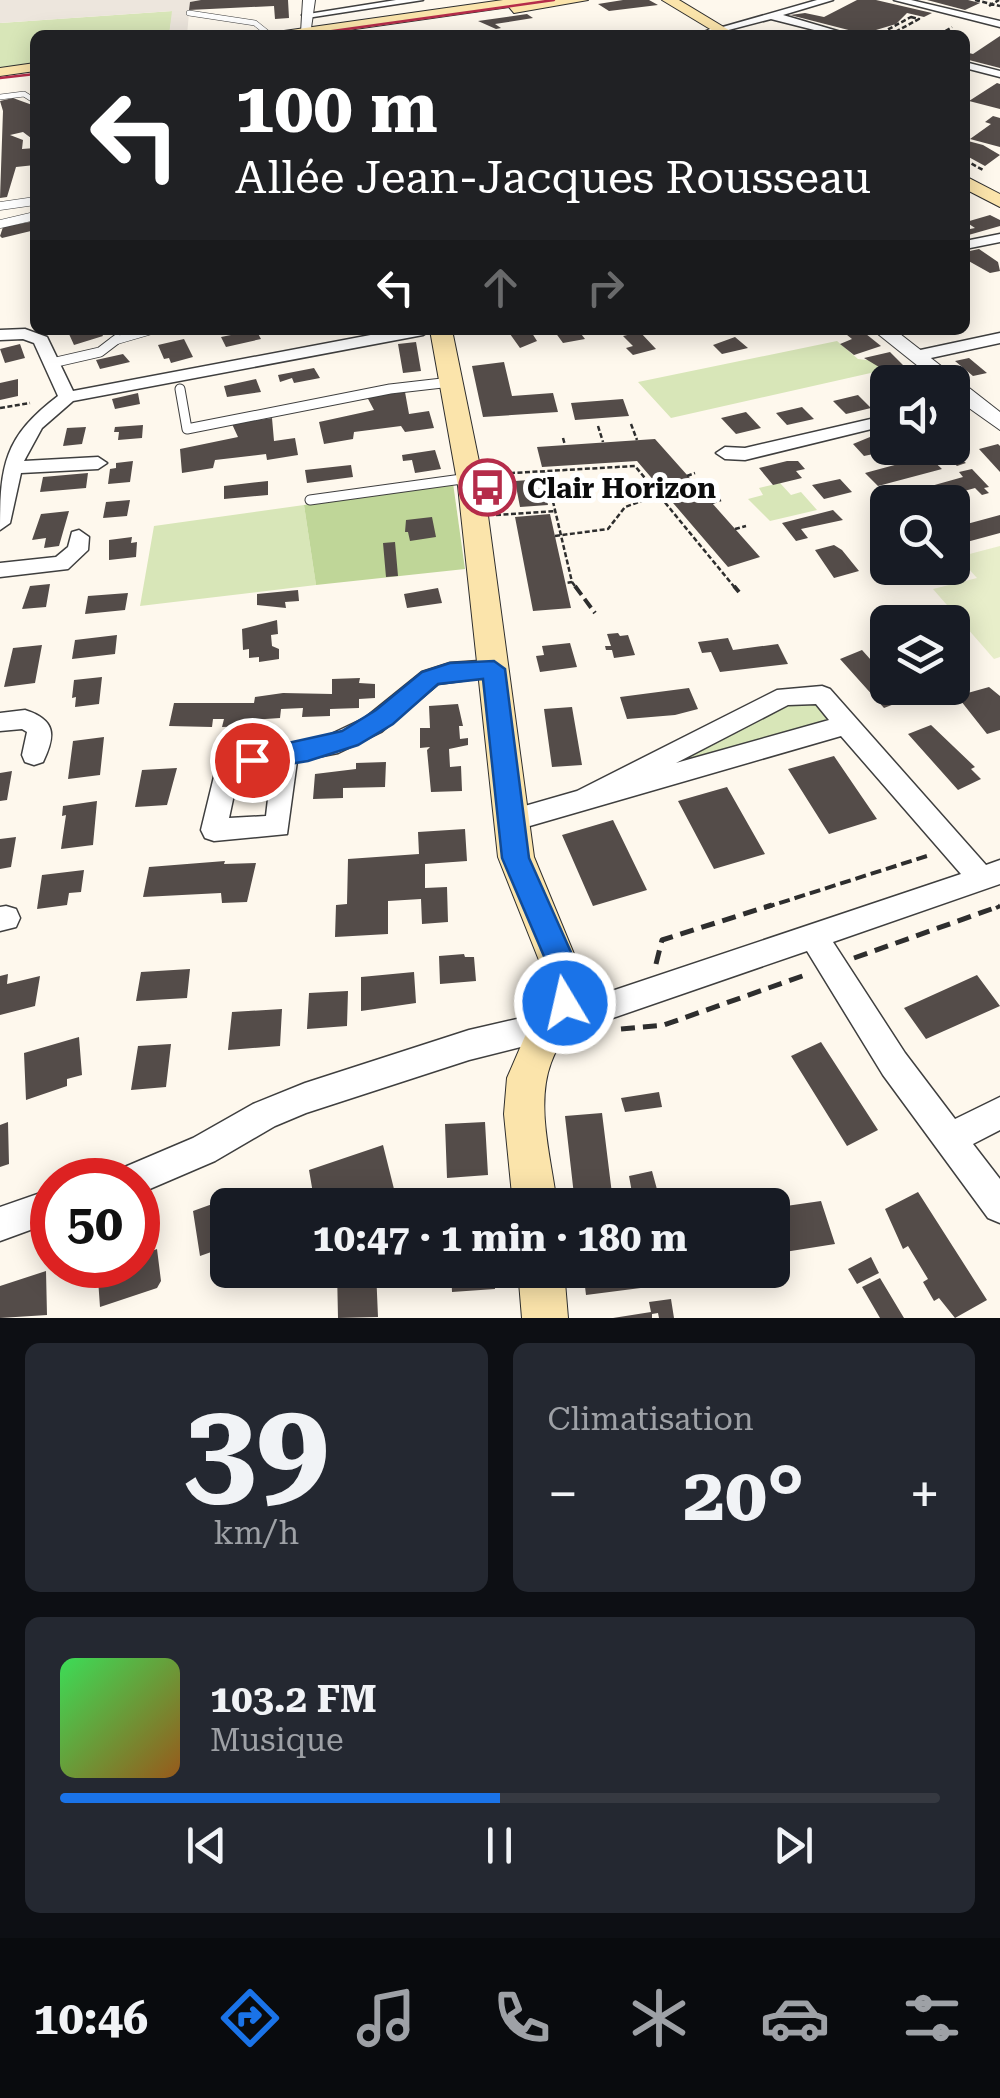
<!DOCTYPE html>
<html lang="fr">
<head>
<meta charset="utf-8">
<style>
  :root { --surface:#171b24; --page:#242831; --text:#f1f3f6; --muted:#9ea1a6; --line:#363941; --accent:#1a73e8 }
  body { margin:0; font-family:"Roboto Serif",serif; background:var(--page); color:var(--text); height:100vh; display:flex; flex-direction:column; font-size:38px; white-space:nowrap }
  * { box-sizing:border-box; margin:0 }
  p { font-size:32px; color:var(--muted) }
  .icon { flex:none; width:55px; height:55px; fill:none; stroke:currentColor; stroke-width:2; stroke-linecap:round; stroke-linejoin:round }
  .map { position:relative; height:1318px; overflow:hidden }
  .side { display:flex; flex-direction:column; gap:25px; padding:25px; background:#0d0f14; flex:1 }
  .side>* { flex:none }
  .banner { position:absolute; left:30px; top:30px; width:940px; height:305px; border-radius:15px; box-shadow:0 5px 25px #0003; background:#202124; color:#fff; overflow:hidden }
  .tools { position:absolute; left:870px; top:365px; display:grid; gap:20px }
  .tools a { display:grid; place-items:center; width:100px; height:100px; border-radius:15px; background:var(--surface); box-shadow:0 5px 25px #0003; font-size:50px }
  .speed { position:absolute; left:30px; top:1158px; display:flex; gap:20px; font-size:50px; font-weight:700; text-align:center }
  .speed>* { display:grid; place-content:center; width:130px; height:130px; border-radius:50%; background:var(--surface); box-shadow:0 5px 25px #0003; line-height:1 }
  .speed .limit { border:15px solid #d22; background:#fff; color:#111 }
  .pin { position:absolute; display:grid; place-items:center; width:85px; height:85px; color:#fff; margin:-42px; border:5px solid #fff; border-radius:50%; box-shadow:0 2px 10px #0007 }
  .me { position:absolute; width:110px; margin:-55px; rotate:351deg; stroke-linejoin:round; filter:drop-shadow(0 0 8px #0008) }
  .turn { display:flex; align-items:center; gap:35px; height:210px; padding:0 40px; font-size:45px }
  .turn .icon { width:130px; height:130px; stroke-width:2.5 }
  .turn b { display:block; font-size:70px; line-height:85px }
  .lanes { display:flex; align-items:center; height:95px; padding:0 40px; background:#0003; justify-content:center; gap:50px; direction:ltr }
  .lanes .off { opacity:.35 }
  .big { font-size:75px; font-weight:700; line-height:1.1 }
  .side .tile { flex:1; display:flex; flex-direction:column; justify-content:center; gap:15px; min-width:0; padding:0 35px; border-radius:15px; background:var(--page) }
  .side .dial { align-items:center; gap:0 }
  .dial b { font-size:130px; line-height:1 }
  .song { display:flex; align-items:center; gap:30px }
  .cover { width:120px; height:120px; border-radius:15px; background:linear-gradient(135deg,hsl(130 70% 55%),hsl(30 70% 35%)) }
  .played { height:10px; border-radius:5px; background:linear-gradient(90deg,var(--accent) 50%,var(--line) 50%) }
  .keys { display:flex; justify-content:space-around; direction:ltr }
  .heat { display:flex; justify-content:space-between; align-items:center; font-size:55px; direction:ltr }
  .side .tiles { flex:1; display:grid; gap:25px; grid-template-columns:1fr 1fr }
  .tile:last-child { grid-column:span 2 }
  .trip { position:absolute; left:210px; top:1188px; width:580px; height:100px; border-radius:15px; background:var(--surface); box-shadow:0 5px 25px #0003; font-weight:700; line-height:100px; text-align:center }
  .menu { display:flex; height:160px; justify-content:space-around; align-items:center; background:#090b0e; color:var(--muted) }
  .menu .icon { width:70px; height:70px }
  .menu .active { color:var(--accent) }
  .menu b { font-size:45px; color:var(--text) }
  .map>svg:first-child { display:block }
</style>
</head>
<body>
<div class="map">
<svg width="1000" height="1318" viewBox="0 0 1000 1318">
  <rect width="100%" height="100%" fill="#fef8ed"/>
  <path fill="#d8e6b8" d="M173,11L169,35H35V63L0,69V23Z
    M837,341L858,359L875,361L884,370L671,418L638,382Z
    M780,483L791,495L801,492L817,510L770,521L748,499L763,495L759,488Z
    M304,505L316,585L140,606L154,526Z
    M790,700H816L828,714V725L676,768L673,763Z"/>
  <path fill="#bfd698" d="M453,483L465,569L316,585L304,505Z"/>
  <path fill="#e8eeca" d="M1000,546V657L994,659L933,589L977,578L958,557Z"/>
  <path fill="#ede6dd" d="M0,0H201L190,2L187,35H169L172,11L0,23Z"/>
  <path fill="#544c49" d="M201,0H288L289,18L275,19L274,6L189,10L190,2Z
    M623,0H649L658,5L609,11L598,4Z
    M857,0H876L932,13L924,17L907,13L896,24L876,30L890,35H868L790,15L805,13L824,17Z
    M927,0H968L980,3L965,10Z
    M527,14L533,18L495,24L501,28L496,29L478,21Z
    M1000,36V68L965,59V52L973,54Z
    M997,83L1000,84V109L969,101Z
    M13,98L35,106V131L30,132L35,141L23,132L10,135L23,140L22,149L35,148V165L16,167L7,197L0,198L3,111L0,101Z
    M993,116L1000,118V147L970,139L991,124L985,122Z
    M968,141L983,145L1000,155L985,166L965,155Z
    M990,215L1000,220V226L965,236V230L975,228L966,222Z
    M35,221V230L2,238L0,236L3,227Z
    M979,249L998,262L1000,271L990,273L965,259V252Z
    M83,330H100L103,336L74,345L69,334Z
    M256,330L261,339L226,347L221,337Z
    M530,330L537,341L520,348L510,334Z
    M578,330L585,339L563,343L555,332Z
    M841,330H861L881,346L854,355L840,344L852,339Z
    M640,332L656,349L633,355L626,348L633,346L623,336Z
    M735,337L748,348L722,354L713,345Z
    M184,339L193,357L171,363L169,358L164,359L158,345Z
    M416,342L421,371L403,373L398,344Z
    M20,344L25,358L5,363L0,349Z
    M890,352L903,365L884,370L864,358Z
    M123,354L130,362L100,369L96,360Z
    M969,358L987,373L973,376L955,361Z
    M504,362L512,396L553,393L558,412L483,417L472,366Z
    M314,368L320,378L294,383L292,378L280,382L278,375Z
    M18,379V396L0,400V383Z
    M256,379L261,392L227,397L224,386Z
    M405,392L409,414L429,411L434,428L405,432L401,426L354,432L353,439L324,444L319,422L374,410L367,397Z
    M138,393L140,404L115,409L112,399Z
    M858,395L871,408L846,414L833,401Z
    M623,399L629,416L575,420L571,403Z
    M802,407L814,419L787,425L776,413Z
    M746,412L761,428L736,434L721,418Z
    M272,418L274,441L295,438L298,455L267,460L266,454L215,460L213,468L182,473L180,449L238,437L232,424Z
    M143,425L142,438L118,440L119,432H114L115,427Z
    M86,427L82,444L63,446L67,428Z
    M870,437H882L888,448L897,449L864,456L853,444Z
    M655,439L712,503L760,557L728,567L637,461L542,467L537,447Z
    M998,444L1000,446V472L979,449Z
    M960,445L966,451L955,454L966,463L957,466L940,451Z
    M435,450L441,469L415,473L412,460L403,461L402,455Z
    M928,456L942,469L878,486L865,473Z
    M133,461L130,482L108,484L110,469L116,468V463Z
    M787,461H798L805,469L796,471L802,478L773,485L759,468Z
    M351,465L353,477L307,483L305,470Z
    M972,469L989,487L984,488L989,493L982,495L975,488L943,497L931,486L963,477L959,472Z
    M88,473L86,488L40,492L43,477Z
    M542,479L548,505L520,507L515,481Z
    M840,479L852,492L824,499L812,485Z
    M268,481V495L224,499V486Z
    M130,500L127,516L103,518L106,502Z
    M833,510L843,520L801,529L808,538L796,541L782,523Z
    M69,511L59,546L44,548L46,538L32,540L41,514Z
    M550,514L571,608L533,611L515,517Z
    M1000,515V533L963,543L952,532V528Z
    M432,517L436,537L410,541L408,532H405L406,520Z
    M132,537L131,543L137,542L136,557L109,560V540Z
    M395,542L398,576L386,577L383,543Z
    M834,545L842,550L859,571L834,578L815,550Z
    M50,584L46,607L22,609L30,586Z
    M438,588L442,603L407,608L404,594Z
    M298,590L299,601L285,602L286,608L257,605V594Z
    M128,593L125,610L85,614L88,596Z
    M277,620L278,634L271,635L272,646L279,649V659L259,662V657L249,658V649L243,650L242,629Z
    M618,633L620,636L628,635L635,655L614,658L612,650H606L605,646H611L607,634Z
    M117,635L115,654L72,659L75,640Z
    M728,638L733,650L778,644L788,664L720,672L711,652L702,653L698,642Z
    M570,643L577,667L540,672L536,656L544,655L542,646Z
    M42,645L35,683L4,687L13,648Z
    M862,650L888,679V688H896L907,699L884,708L840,659Z
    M102,677L99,704L75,707L76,697L72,698L74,680Z
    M360,678L359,683L375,684V698L359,699V708L330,709V716L302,717L303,708L281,709L280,718L252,720L251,726L222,727L224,719H213L212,727L169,726L174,703H254L255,697L283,693L332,694V679Z
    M989,687L1000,696V730L987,734L957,696Z
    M689,688L698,709L675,715L627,719L620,697Z
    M458,704L463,726H459L460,739L468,738V745L449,749L450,767L461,766L462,791L431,792L427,750L430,747L420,748V728H430L429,706Z
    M572,707L582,765L552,767L544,709Z
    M931,725L975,767L971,769L981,779L958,790L908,734Z
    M104,737L100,775L68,779L73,741Z
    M834,756L877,819L829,834L788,769Z
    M386,762L385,787L343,788V798L313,799L315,774L356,769V763Z
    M177,768L167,805L135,807L142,770Z
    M12,771L7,800L0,801V773Z
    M727,787L765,854L714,869L678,801Z
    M97,801L93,845L61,849L66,815L62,816L63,806Z
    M613,820L647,890L593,906L562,835Z
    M465,829L467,861L425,864V888L447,887L448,922L422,924L421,899L388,901V934L335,937L336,905L347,904L348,859L419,854L418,832Z
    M16,837L11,867L0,869V839Z
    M225,861L224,864L256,863L247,902L222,903L221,893L143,897L149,867Z
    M84,870L81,892L69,893L67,905L37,909L42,875Z
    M464,954L465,957H474L476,981L440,984L439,956Z
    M190,969L187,998L136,1001L141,972Z
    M414,972L416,1003L361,1011V977Z
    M8,974L7,984L40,976L35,1006L0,1015V976Z
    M977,975L1000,1006L926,1039L904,1008Z
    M348,991L347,1026L307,1029L309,993Z
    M282,1009L280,1046L228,1050L232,1012Z
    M79,1037L82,1075L67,1079V1086L26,1100L24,1053Z
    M821,1042L878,1130L847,1146L791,1056Z
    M171,1044L166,1087L131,1090L138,1046Z
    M659,1092L662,1107L625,1112L621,1098Z
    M602,1113L613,1202L633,1198L629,1176L652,1171L661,1204H575L565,1116Z
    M8,1122L9,1164L0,1167V1125Z
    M485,1122L488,1175L447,1178L445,1124Z
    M383,1145L394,1189L365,1199L366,1205H315L309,1170Z
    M257,1188L260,1205H228V1246L200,1256L193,1211Z
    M918,1192L987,1300L955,1318L939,1298L934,1301L923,1282L928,1279L908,1246L903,1249L885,1209Z
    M821,1201L835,1244L772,1254V1208Z
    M140,1246L141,1255L157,1249L161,1281L157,1288L100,1307L97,1265H138Z
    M871,1257L879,1273L857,1284L848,1269Z
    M337,1270H376L378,1317L338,1318Z
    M451,1270H494L495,1289L452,1292Z
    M583,1270H661L664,1285L586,1295Z
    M46,1271L47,1315L0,1318V1286Z
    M880,1278L904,1318H880L862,1287Z
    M671,1299L674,1318H659L658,1313L652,1314V1318H613L651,1312L649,1302Z"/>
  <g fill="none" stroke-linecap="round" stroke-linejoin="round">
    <defs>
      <path id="service-far2" d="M189,13L255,23L270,35
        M0,97L24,94L35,101"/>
      <path id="service-far1" d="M0,206L35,201
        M0,224L35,216
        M114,341L152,330"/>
      <path id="service" d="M52,363L100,352L117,339
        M180,389L187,429L390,389L451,382
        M310,500L469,478"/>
      <path id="minor" d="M396,0H423L307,18L302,15Z
        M817,0H833L783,15L851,35H834L771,19L717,33L712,30Z
        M894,0H911L1000,21V27Z
        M965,62L1000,71V77L965,68Z
        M1000,234V242L965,249V241Z
        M25,329L47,337L73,391L397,330H431L423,335L73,401L42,428L24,461L98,457L107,463L98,469L21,473L10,523L0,530C0,465 4,437 58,396L34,343L23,339L0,340V330Z
        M1000,333V343L917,361L909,356L911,352Z
        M888,415V425L745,460L725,459L716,453L725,447L745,448Z
        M79,530L89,537L88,550L68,569L0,577V563L56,557L68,547L72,532Z
        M494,660L502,663L505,669L502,675L438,684L381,732L338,753L297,761L287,834L214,841L205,838L201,830L219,756L325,737L365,718L422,672L450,663ZM272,765L266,816L229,818L239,771Z
        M822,686L830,689L986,865L1000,860V884L833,942L905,1053L955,1119L1000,1097V1130L973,1144L1000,1179V1223L988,1218L883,1075L807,951L552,1039L469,1060L306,1113L275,1126L215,1161L138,1194V1180H115L120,1169L193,1138L253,1104L305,1083L469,1030L552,1011L961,874L841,736L509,832L500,829L496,821L500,813L577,791L777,690ZM816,704L829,720L676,763L788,705Z
        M25,710C56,720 56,735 43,762L34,765L25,762L22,755L27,732L22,729L0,731V713Z
        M6,906L16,909L20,918L16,927L0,931V907Z
        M52,1189V1222L0,1241V1207Z"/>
      <path id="tertiary" d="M303,0H315L310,35L301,32Z
        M717,26L723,30L721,33L696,35Z
        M873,330H895L1000,412V430L952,396V382H938Z"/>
      <path id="secondary" d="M503,0H588L514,13L509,7L313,35H277L284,31Z
        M662,0H679L737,35H720Z
        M35,63V71L0,76V68Z
        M965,176L1000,194V207L965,189Z
        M430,330H452L484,486L534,857L586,983C581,1014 561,1035 551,1063C535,1106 552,1161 557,1205H513L504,1114L507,1078L548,983L498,857L458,486Z
        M518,1270H564L568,1318H522Z"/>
    </defs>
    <use href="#service-far2" stroke="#3f3f3f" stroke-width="6"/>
    <use href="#service-far1" stroke="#3f3f3f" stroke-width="9"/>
    <use href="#service" stroke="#3f3f3f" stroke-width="11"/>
    <use href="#minor" stroke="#3f3f3f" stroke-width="3"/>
    <use href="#tertiary" stroke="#3f3f3f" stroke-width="2"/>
    <use href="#secondary" stroke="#2e2e2e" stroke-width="2"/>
    <path stroke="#2e2e2e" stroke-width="2.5" stroke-dasharray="5 2.5" stroke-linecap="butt" d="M975,0L1000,6
      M989,6L999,0
      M911,17L919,19L895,32L887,30Z
      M939,35L952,27
      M965,160L983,170
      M0,408L30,403
      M631,424L637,440
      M598,426L603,442
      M563,438L565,445
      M546,472L572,582L566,583
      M495,474L635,466L736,589
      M687,476L695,473
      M712,503L721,500
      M496,515L556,511
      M735,529L746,526
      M555,536L608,529L625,507L659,495
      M572,582L577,589"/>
    <path stroke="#2e2e2e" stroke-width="4" stroke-dasharray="11 5" stroke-linecap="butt" d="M575,586L595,613
      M734,586L739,592
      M764,908L930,855
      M996,908L1000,906"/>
    <path stroke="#2e2e2e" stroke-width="5" stroke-dasharray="14 8" stroke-linecap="butt" d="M854,958L1000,906
      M656,964L662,940L772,905
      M621,1029L664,1025L808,974"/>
    <use href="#service-far2" stroke="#fff" stroke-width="5"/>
    <use href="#service-far1" stroke="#fff" stroke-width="8"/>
    <use href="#service" stroke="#fff" stroke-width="9"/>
    <use href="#minor" fill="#fff" fill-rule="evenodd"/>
    <use href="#tertiary" fill="#fff" fill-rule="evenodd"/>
    <use href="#secondary" fill="#fbe4ab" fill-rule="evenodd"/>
    <path stroke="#b52c4a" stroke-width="2.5" d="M304,35L554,0
      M0,78L35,74"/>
  </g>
  <path fill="#1a73e8" stroke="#114b97" stroke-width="2.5" d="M494,661L505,669L529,858L578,968L582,983L576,1013L565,1017L555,1013C549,999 553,984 549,968L502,858L483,679L438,684L393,724L358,745L308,761L252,770L244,768L240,760L244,753L252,751L342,731L376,710L422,672L450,663Z"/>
  <defs>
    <symbol id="bus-ring" viewBox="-11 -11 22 22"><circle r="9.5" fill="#fff" stroke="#b52c4a" stroke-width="1.5"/><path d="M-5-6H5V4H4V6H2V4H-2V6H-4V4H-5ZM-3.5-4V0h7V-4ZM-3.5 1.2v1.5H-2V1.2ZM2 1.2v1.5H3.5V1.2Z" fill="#b52c4a"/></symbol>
  </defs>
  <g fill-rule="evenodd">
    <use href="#bus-ring" x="456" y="456" width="63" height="63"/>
  </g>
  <g text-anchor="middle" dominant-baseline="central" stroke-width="10" stroke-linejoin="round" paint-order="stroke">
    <g font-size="28" font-weight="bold" fill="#0c0c0c" stroke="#fff" text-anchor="start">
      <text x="527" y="488">Clair Horizon</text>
    </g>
  </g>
</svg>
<div class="tools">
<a><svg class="icon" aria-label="sound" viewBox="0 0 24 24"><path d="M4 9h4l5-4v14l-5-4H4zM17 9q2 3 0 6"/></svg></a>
<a><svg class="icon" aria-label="search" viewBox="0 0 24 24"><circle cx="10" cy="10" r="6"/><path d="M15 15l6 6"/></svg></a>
<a><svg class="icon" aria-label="layers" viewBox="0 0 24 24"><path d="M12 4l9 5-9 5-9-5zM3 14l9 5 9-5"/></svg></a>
</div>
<div class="speed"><div class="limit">50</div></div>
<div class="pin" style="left:252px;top:760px;background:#d93025"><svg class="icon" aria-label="arrive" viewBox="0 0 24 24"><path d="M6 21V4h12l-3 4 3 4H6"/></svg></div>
<svg class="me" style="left:565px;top:1003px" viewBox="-20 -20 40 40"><circle r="17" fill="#1a73e8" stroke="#fff" stroke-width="3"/><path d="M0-11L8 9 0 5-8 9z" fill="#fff"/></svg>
<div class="trip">10:47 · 1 min · 180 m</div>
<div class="banner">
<div class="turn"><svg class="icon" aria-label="left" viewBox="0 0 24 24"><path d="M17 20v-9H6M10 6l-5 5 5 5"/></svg><div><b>100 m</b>Allée Jean-Jacques Rousseau</div></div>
<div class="lanes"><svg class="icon" aria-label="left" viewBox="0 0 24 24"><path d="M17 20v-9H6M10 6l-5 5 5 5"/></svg><svg class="icon off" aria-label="ahead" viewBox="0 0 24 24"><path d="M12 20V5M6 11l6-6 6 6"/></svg><svg class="icon off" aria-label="right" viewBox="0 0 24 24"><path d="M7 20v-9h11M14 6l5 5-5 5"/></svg></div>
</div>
</div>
<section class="side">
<div class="tiles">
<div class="tile dial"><b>39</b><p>km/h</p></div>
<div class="tile"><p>Climatisation</p>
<div class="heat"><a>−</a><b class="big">20°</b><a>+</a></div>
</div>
<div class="tile">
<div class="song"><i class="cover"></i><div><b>103.2 FM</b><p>Musique</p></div></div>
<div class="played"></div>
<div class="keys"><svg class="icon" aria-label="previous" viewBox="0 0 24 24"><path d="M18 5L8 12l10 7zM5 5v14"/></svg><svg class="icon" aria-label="pause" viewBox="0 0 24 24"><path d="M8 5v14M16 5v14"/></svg><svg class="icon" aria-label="next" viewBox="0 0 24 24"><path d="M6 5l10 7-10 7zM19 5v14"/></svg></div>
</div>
</div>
</section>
<nav class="menu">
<b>10:46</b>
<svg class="icon active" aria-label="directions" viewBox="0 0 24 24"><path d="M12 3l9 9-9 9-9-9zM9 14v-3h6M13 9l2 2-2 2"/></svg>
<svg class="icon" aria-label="music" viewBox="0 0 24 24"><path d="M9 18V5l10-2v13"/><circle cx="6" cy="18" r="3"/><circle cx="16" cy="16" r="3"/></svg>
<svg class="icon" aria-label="phone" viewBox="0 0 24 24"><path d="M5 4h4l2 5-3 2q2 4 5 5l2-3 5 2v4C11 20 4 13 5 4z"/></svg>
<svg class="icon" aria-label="climate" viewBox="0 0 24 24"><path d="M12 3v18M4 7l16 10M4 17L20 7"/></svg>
<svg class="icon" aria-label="car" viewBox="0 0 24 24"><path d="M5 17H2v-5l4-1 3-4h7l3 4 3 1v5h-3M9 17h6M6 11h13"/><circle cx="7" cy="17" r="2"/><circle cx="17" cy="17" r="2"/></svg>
<svg class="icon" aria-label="filters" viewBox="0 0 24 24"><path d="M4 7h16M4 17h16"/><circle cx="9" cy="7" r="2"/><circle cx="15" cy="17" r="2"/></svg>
</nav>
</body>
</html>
